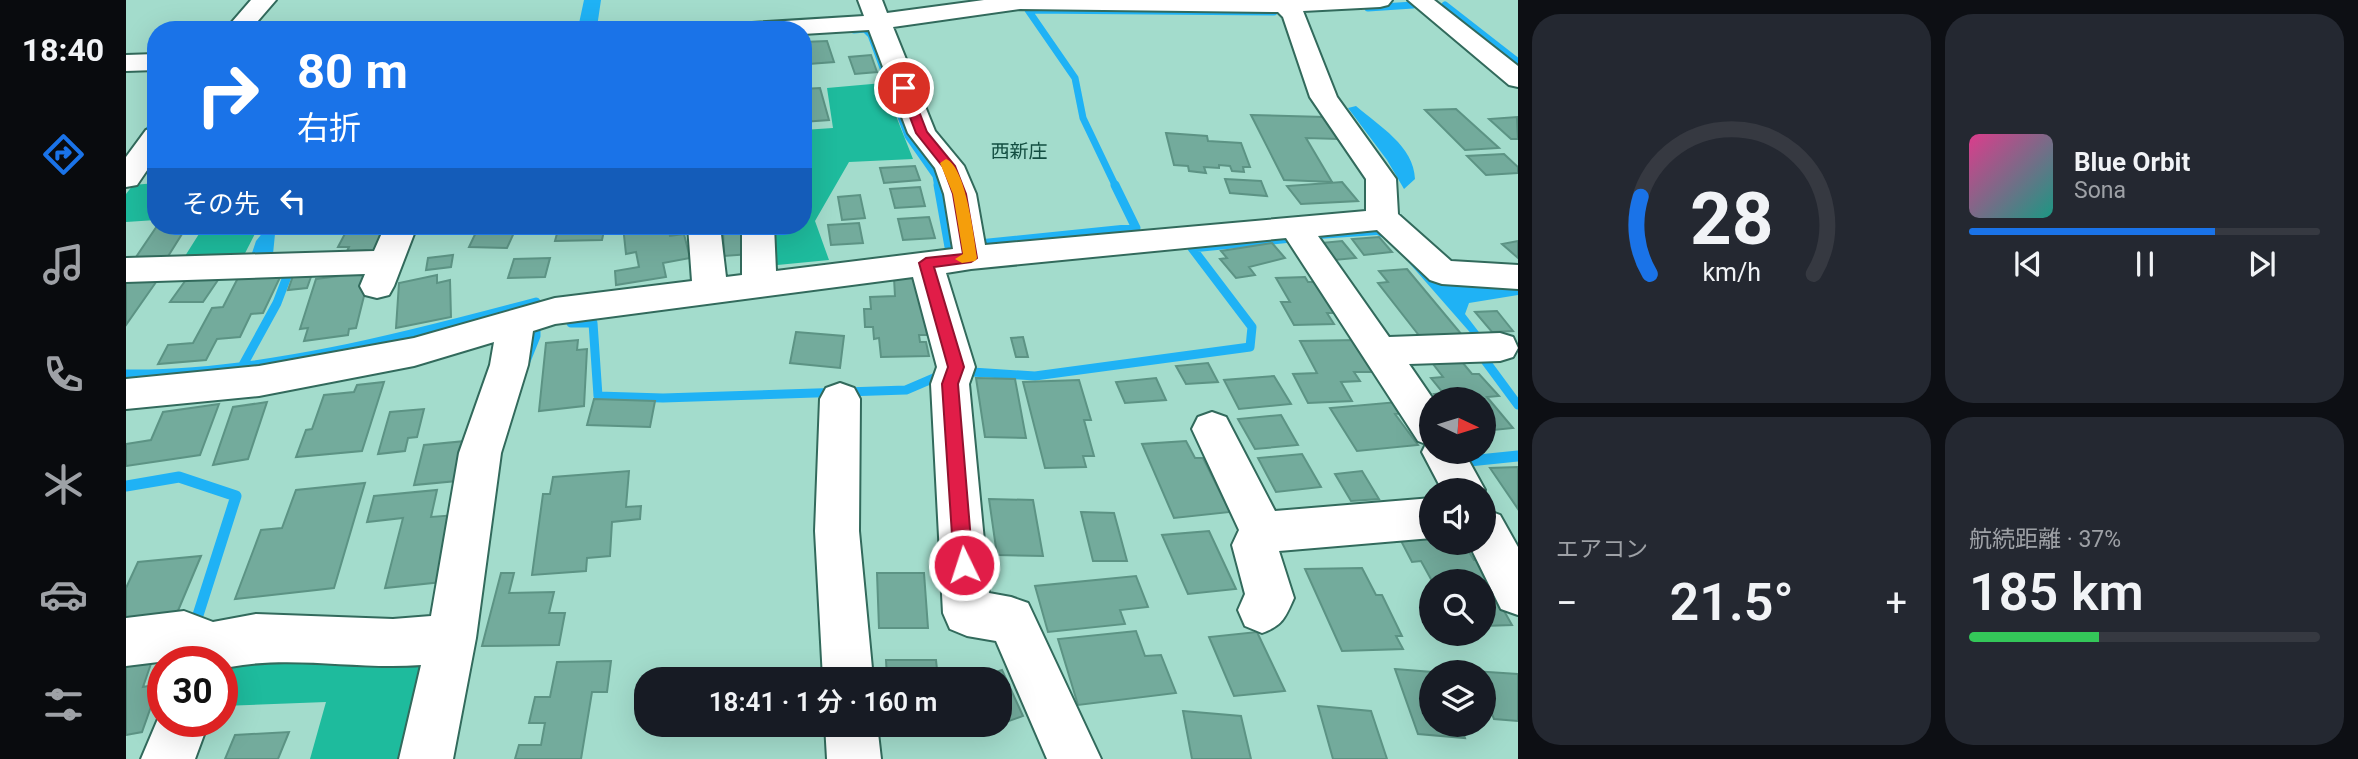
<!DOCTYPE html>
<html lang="ja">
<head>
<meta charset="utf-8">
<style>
  :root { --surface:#171b24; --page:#242831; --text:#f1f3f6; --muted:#9ea1a6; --line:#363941; --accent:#1a73e8 }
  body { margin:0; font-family:Roboto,"Noto Sans JP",sans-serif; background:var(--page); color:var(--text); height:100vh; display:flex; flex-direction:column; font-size:26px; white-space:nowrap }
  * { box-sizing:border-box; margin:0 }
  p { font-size:23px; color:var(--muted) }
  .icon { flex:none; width:38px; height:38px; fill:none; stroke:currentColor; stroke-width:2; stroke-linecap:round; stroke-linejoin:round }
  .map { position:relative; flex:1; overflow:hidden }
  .side { display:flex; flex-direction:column; gap:14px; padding:14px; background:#0d0f14; width:840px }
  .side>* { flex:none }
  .banner { position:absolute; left:21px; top:21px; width:665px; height:214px; border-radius:28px; box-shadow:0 7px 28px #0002; background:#1a73e8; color:#fff; overflow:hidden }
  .needle { width:46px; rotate:94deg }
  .controls { position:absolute; left:1293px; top:387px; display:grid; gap:14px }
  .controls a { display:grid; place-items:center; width:77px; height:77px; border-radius:50%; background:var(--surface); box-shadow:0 7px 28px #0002; font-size:35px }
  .speed { position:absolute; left:21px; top:646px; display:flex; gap:14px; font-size:35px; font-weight:700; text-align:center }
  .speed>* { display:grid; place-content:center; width:91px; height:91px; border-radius:50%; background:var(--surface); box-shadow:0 7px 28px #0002; line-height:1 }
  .speed .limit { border:10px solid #d22; background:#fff; color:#111 }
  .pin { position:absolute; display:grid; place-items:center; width:60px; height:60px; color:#fff; margin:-30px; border:4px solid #fff; border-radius:50%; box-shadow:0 2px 7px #0007 }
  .me { position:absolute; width:77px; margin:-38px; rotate:356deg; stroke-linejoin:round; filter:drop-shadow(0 0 5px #0008) }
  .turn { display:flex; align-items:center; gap:24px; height:147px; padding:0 35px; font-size:32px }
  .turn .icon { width:91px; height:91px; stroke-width:2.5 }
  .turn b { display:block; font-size:49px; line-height:60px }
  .then { display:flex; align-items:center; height:66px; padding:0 35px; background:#0003; gap:14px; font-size:26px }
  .big { font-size:52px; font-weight:600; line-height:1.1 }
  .side .tile { flex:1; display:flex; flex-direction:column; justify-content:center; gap:10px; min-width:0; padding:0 24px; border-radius:28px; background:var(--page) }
  .side .dial { align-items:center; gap:0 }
  .dial svg { height:182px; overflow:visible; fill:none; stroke:var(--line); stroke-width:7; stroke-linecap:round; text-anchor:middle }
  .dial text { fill:var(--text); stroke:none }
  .song { display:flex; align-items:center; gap:21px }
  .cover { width:84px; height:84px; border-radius:10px; background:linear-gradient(135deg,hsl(330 70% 55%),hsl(170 70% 35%)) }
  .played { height:7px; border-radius:4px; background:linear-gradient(90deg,var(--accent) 70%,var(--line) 70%) }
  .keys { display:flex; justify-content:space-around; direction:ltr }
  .heat { display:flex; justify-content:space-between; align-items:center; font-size:38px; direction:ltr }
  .charge { height:10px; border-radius:5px; background:linear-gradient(90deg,#34c759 37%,var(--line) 0) }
  .side .tiles { flex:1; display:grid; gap:14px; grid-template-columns:repeat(2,1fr) }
  .trip { position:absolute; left:508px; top:667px; width:378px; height:70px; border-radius:28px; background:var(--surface); box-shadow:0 7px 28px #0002; font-weight:600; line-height:70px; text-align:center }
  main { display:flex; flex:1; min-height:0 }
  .tab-bar { display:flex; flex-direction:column; width:126px; justify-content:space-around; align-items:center; background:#090b0e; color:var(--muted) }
  .tab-bar .icon { width:49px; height:49px }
  .tab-bar .selected { color:var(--accent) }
  .tab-bar b { font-size:32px; color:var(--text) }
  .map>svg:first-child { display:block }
</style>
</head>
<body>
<main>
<nav class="tab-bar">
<b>18:40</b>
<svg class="icon selected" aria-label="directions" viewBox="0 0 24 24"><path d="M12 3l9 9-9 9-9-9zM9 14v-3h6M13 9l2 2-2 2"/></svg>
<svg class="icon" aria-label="music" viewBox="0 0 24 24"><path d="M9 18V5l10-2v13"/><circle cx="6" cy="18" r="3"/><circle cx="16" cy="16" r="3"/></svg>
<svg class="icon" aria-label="phone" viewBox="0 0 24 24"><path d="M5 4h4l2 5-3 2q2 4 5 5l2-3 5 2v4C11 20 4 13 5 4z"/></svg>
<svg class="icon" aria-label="climate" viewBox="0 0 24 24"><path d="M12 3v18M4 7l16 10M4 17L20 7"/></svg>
<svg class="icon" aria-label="car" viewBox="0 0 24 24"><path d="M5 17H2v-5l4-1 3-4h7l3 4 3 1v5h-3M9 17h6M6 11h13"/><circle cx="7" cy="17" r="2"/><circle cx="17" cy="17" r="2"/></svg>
<svg class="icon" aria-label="filters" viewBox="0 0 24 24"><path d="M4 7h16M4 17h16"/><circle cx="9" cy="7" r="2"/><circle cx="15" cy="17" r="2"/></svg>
</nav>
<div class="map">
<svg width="1392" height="759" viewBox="0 0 1392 759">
  <rect width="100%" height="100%" fill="#a3dccc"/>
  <path fill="#1ebb9d" d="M757,83L787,159L723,162L689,221L703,260L641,266L636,226H677V130L707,128L701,88Z
    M30,183V220L0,222V194L7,185Z
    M78,226H133L114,263L54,264Z
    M310,659L289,759H184L200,702L96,706V667L100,660Z"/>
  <path fill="#1fb2f5" d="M458,0H475L471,27L452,28Z
    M1230,106C1253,126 1288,146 1289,179L1278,189L1261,160L1222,108Z
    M142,226H155L149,234L147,254L125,256L130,241Z
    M1248,228L1266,235L1318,282L1392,287V295L1343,303L1339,314L1359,340L1348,337L1264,241L1251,235L1192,239L1189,232Z"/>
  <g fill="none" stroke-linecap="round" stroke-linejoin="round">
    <path stroke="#1fb2f5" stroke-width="7" d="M1319,5L1392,62
      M1242,8L1287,5
      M728,30L739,29L745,35L782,136L810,176L812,187
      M17,137L30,121
      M990,187L957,118L949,78L902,10L1148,12"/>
    <path stroke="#1fb2f5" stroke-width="9" d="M812,185L823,247
      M853,244L1010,228L989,185
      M445,323H467L472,396L537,398L780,390L815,375
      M1355,355L1392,405
      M117,365L151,303L162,274
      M846,372L909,376L1124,347L1126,327L1066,248L1165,238
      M0,374C132,376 283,336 410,302V336L400,361"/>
    <path stroke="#1fb2f5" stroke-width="11" d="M1343,461L1392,456
      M0,486L53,477L110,496L72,615"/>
  </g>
  <path fill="#73ab9c" stroke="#5c9384" stroke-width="2" d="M701,41L708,62L683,64L678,42Z
    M745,55L751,72L729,74L723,57Z
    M694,88L703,120L677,122V89Z
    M1330,109L1373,148L1339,150L1299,110Z
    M1125,115L1199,117L1212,139L1180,138L1206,182L1158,180Z
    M1391,117L1392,139H1385L1363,119Z
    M1040,133L1081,136L1082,141L1115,143L1124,167H1117L1118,172L1106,171L1104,166L1093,165V168L1078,167L1080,173L1063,171L1062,166L1048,165Z
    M1378,154L1392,167V173L1360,175L1341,156Z
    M789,166L794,180L758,183L754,168Z
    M1099,179L1135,181L1141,196L1104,193Z
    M1216,182L1232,201L1175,204L1161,186Z
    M794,187L799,206L769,208L764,189Z
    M734,195L739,218L716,220L712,197Z
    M803,217L809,238L777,240L772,219Z
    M733,223L737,243L705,245L702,225Z
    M31,226H61L41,258L8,260Z
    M223,226H264L251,254L219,255L223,247H212Z
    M353,226H391L381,248L343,247Z
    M433,226H479L476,240L429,241Z
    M497,226H542L544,236L558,234L564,258L537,263L540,277L490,285L489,271L513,267L510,252L500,254Z
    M597,226H622L624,254L598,256Z
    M1253,237L1266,252L1238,255L1226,239Z
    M1216,241L1230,258L1208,260L1195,243Z
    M1392,241V258L1376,244Z
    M1146,243L1159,258L1123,267L1129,275L1110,278L1094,259L1101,258L1095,251Z
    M327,255L325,267L300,270L302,258Z
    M424,258L419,277L382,278L388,259Z
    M245,268L230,328L223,329L222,335L178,341L182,328L174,329L190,279L213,276L215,272Z
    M1281,269L1336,335L1295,338L1252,283L1262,282L1253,271Z
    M157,271L137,313L125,314L114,337L91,339L80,360L32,364L42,345L67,343L86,308L97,307L114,274Z
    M186,274L181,288L162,290L167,276Z
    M35,275L0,325V277Z
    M311,275V283L324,280L325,317L270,328L273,283Z
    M62,277H94L77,302H44Z
    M1179,277L1182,282H1191L1210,313H1201L1208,324L1168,325L1155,302H1164L1150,278Z
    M768,278H793L801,335H793L794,342H800L803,356L755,357L753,338L748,339L747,327H739L738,309H745L744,297L769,296Z
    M1371,311L1387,331L1366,332L1349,312Z
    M670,332L718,336L714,368L664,363Z
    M897,337L902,357H890L885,338Z
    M452,340L451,350L461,349L458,406L413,411L420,343Z
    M1232,340L1252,372H1228L1234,381L1215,382L1226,401L1182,403L1167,374L1191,373L1174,341Z
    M1332,357L1346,374H1353L1373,396L1361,397L1387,428L1358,431V399H1312L1308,394L1317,393L1305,378L1317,377L1304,360Z
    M1082,363L1092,382L1060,384L1050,366Z
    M1148,376L1165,404L1113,409L1098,380Z
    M850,378L889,379L900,438L859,437Z
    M1030,378L1040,400L999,403L990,382Z
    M953,380L965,420H958L968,456H957L960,467L919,468L897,382Z
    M258,382L236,451L170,457L180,430L186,429L198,395L228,392L231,385Z
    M468,399L529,401L524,427L461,425Z
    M141,402L122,459L87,465L107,407Z
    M1272,402L1280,413L1269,414L1292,445L1231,451L1204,408Z
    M93,404L74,455L0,466V444L25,440L37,412Z
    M298,409L291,437L282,438L279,451L252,454L264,412Z
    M1155,415L1172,445L1129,449L1112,419Z
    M340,441L331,481L288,485L298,445Z
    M1060,441L1069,458H1077L1104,512L1048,518L1016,444Z
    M1176,454L1195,487L1150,492L1132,458Z
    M1392,467V509L1364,468Z
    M503,471L500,507L515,506L514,519L486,522L484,556L461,558L460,571L406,575L417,494H424L427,477Z
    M1236,471L1253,499L1225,501L1209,474Z
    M239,483L208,588L109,599L135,530L156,528L170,490Z
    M311,490L305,517L330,515L316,582L259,588L277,518L241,522L248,496Z
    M863,499L907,500L917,556L871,555Z
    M955,512L988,513L1001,561H967Z
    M1083,531L1110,589L1062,594L1036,535Z
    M1306,536V542H1337L1348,560H1356L1373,602L1386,625L1358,626V581H1306L1295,561L1286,562L1273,537Z
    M75,556L46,625L0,630V588L12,562Z
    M1236,568L1250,595H1256L1276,636H1270L1277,649L1216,651L1179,569Z
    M375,573H388L383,593L428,592L423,613H439L433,645L356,646Z
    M751,573H798L802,628H753Z
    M1010,576L1022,607L994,610L999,624L922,632L909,586Z
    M1010,631L1019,656L1035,655L1050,693L952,705L932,639Z
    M1131,632L1159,691L1108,696L1083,637Z
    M28,655L17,687L33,684L16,732L0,735V660Z
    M760,660H810L812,679H761Z
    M485,661L481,692H466L455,759H389L393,745H415L419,723H403L409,697H424L431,662Z
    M1269,669L1306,672V724H1334L1339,738L1292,734Z
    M876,670L897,716L855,731L852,724H873V679H847Z
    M1347,671L1392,674V721L1368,719L1358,695V672Z
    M1192,706L1245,711L1261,759H1207Z
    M1057,711L1115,716L1125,759H1066Z
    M763,724H816V733L764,732Z
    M163,732L152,759H99L109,735Z"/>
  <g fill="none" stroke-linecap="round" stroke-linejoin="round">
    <defs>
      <path id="minor" d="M125,0H150L124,30H99Z
        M732,0H756L761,13L858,0H1266L1262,5L1254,7L1177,11L1211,97L1270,179L1272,214L1325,261L1392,265V289L1316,284L1304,280L1251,230L1192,236L1263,337L1374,333L1387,337L1392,348L1387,357L1374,361L1283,364L1307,399L1306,452H1338L1359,490L1358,493V490H1316L1296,452L1300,444L1292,441L1160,238L845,269L820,273L849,367L843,384L863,593L885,597L902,603L975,759H921L870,641L841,636L824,629L817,613L805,384L811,367L787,277L429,324L407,331L402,365L375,453L350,638L327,759H273L295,665C232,670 166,655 104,667L96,681V662H56L57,659L0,666V618L58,611L87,622L130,614L267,619L305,616L333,453L364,365L368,342L288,366L133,396L0,409V379L133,366L288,338L429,298L566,281L562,226H594L600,277L616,275V226H648L650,271L827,249L818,194L809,168L782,133L743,30L677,34V30H614L617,25L626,23L738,16ZM894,9L1152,12L1157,17L1184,97L1240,179V211L859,245L850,194L838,166L809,131L767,27Z
        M1282,0H1308L1392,66V87L1383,85Z
        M30,54V70L0,71V55Z
        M30,127V157L11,185L0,187V157L20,130Z
        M259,226H291L268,286L263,295L251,298L239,295L234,286L239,274L0,282V258L248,251Z
        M714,383L728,388L734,399L733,531L747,679H697L689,531L694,399L700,388Z
        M1086,412L1100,417L1149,511L1306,498V538L1153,551L1168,598C1159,618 1157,625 1136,633L1119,626L1112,610L1119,594L1106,545L1113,530L1066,429L1072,417Z
        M1358,509L1374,515L1392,547V615L1375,609L1342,542H1358Z
        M37,707V721H83L69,759H15Z
        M699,724H751L755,759H701Z"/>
    </defs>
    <use href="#minor" stroke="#326a5c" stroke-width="4"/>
    <use href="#minor" fill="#fff" fill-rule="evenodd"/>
  </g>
  <path fill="#e11d48" stroke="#92132f" stroke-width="2" d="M774,86L784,88L801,132L829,166L840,194L851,258L845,262L808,267L838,367L832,384L847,565L844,571L838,574L831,571L828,565L816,384L822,367L793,263L800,258L837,254L827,194L817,167L790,133L773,88Z"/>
  <path fill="#f59e0b" d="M820,159C840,167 848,237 851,258L849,261L836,263L829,259L837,254L827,194L814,163Z"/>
  <g text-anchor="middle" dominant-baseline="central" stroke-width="5" stroke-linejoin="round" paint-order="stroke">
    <g font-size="19" fill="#124d40" stroke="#a3dccc">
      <text x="893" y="151">西新庄</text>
    </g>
  </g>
</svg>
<div class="controls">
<a><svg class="needle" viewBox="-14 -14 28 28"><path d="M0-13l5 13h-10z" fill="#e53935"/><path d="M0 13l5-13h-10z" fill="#9ea1a6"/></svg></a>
<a><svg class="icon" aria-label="sound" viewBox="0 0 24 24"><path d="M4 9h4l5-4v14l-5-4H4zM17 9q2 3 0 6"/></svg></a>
<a><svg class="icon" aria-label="search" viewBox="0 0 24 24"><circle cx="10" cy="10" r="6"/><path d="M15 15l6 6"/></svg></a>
<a><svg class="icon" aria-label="layers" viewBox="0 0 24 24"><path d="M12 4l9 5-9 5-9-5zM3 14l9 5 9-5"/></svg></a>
</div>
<div class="speed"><div class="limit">30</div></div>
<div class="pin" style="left:778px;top:88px;background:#d93025"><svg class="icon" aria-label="arrive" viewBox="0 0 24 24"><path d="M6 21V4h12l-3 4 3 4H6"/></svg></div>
<svg class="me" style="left:838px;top:565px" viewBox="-20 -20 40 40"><circle r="17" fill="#e11d48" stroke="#fff" stroke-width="3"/><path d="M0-11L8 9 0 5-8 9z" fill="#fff"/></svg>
<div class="trip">18:41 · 1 分 · 160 m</div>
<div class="banner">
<div class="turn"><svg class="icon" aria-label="right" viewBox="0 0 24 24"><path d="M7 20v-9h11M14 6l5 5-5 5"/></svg><div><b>80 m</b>右折</div></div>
<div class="then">その先<svg class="icon" aria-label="left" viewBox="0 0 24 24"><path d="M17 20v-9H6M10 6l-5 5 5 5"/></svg></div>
</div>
</div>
<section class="side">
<div class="tiles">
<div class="tile dial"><svg viewBox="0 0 100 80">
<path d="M14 69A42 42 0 1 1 86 69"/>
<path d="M14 69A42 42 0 0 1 10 35" stroke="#1a73e8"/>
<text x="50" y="56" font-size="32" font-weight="700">28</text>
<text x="50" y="72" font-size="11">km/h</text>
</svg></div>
<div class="tile">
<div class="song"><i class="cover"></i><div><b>Blue Orbit</b><p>Sona</p></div></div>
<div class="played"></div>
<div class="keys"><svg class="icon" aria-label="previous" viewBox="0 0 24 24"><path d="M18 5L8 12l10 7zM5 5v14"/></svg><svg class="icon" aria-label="pause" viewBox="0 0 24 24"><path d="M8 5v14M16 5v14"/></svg><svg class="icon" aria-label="next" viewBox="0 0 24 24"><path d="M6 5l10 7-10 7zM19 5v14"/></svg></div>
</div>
<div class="tile"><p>エアコン</p>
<div class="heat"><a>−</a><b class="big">21.5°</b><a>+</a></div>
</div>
<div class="tile"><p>航続距離 · 37%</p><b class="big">185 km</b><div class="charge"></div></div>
</div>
</section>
</main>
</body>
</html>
